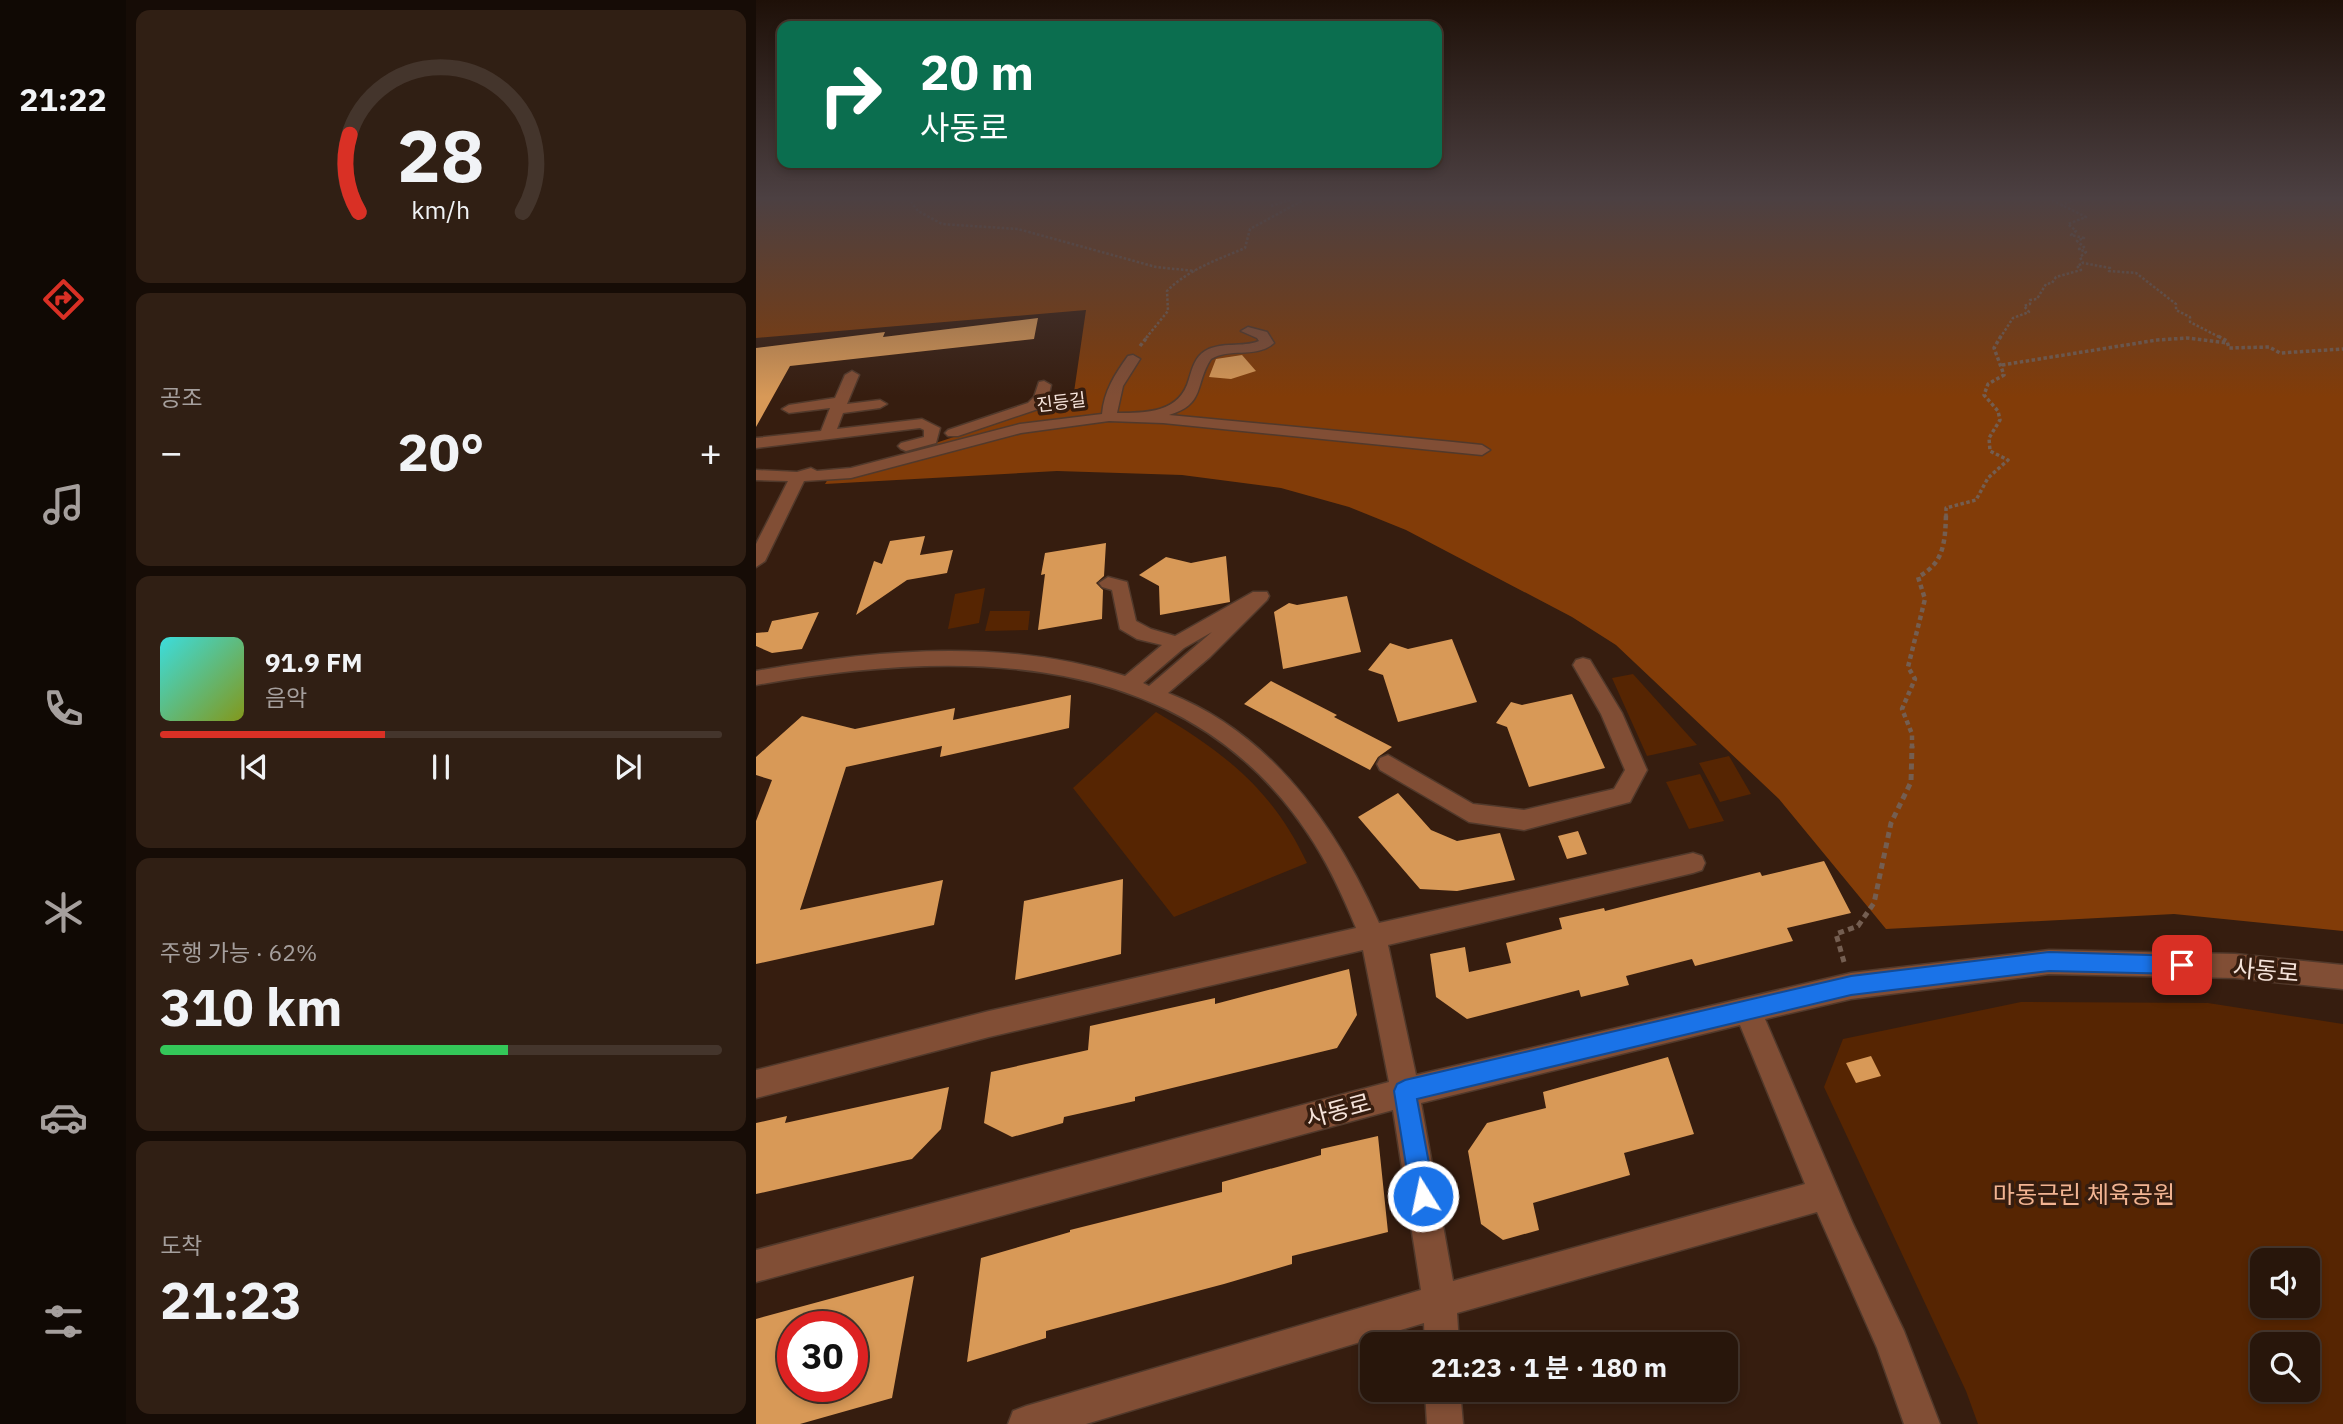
<!DOCTYPE html>
<html lang="ko">
<head>
<meta charset="utf-8">
<style>
  :root { --surface:#28160b; --page:#301f14; --text:#f1f3f6; --muted:#a59f9d; --line:#44352c; --accent:#d93025 }
  body { margin:0; font-family:"IBM Plex Sans","Noto Sans KR",sans-serif; background:var(--page); color:var(--text); height:100vh; display:flex; flex-direction:column; font-size:26px; white-space:nowrap }
  * { box-sizing:border-box; margin:0 }
  p { font-size:23px; color:var(--muted) }
  .icon { flex:none; width:38px; height:38px; fill:none; stroke:currentColor; stroke-width:2; stroke-linecap:round; stroke-linejoin:round }
  .map { position:relative; flex:1; overflow:hidden }
  .panel { display:flex; flex-direction:column; gap:10px; padding:10px; background:#160c06; width:630px }
  .panel>* { flex:none }
  .guide { position:absolute; left:21px; top:21px; width:665px; height:147px; border-radius:14px; box-shadow:0 4px 10px #0003,0 0 0 2px var(--line); background:#0b6e4f; color:#fff; overflow:hidden }
  .controls { position:absolute; left:1494px; top:1248px; display:grid; gap:14px }
  .controls a { display:grid; place-items:center; width:70px; height:70px; border-radius:14px; background:var(--surface); box-shadow:0 4px 10px #0003,0 0 0 2px var(--line); font-size:35px }
  .speed { position:absolute; left:21px; top:1311px; display:flex; gap:14px; font-size:35px; font-weight:700; text-align:center }
  .speed>* { display:grid; place-content:center; width:91px; height:91px; border-radius:50%; background:var(--surface); box-shadow:0 4px 10px #0003,0 0 0 2px var(--line); line-height:1 }
  .speed .limit { border:10px solid #d22; background:#fff; color:#111 }
  .pin { position:absolute; display:grid; place-items:center; width:60px; height:60px; color:#fff; margin:-30px; border-radius:14px; box-shadow:0 4px 10px #0006 }
  .me { position:absolute; width:77px; margin:-38px; rotate:350deg; stroke-linejoin:round; filter:drop-shadow(0 0 5px #0008) }
  .turn { display:flex; align-items:center; gap:24px; height:147px; padding:0 28px; font-size:32px }
  .turn .icon { width:91px; height:91px; stroke-width:2.5 }
  .turn b { display:block; font-size:49px; line-height:60px }
  .big { font-size:52px; font-weight:700; line-height:1.1 }
  .panel .widget { flex:1; display:flex; flex-direction:column; justify-content:center; gap:10px; min-width:0; padding:0 24px; border-radius:14px; background:var(--page) }
  .panel .dial { align-items:center; gap:0 }
  .dial svg { height:182px; overflow:visible; fill:none; stroke:var(--line); stroke-width:7; stroke-linecap:round; text-anchor:middle }
  .dial text { fill:var(--text); stroke:none }
  .song { display:flex; align-items:center; gap:21px }
  .cover { width:84px; height:84px; border-radius:10px; background:linear-gradient(135deg,hsl(180 70% 55%),hsl(70 70% 35%)) }
  .played { height:7px; border-radius:4px; background:linear-gradient(90deg,var(--accent) 40%,var(--line) 40%) }
  .keys { display:flex; justify-content:space-around; direction:ltr }
  .heat { display:flex; justify-content:space-between; align-items:center; font-size:38px; direction:ltr }
  .charge { height:10px; border-radius:5px; background:linear-gradient(90deg,#34c759 62%,var(--line) 0) }
  .trip { position:absolute; left:604px; top:1332px; width:378px; height:70px; border-radius:14px; background:var(--surface); box-shadow:0 4px 10px #0003,0 0 0 2px var(--line); font-weight:700; line-height:70px; text-align:center }
  main { display:flex; flex:1; min-height:0 }
  .dock { display:flex; flex-direction:column; width:126px; justify-content:space-around; align-items:center; background:#100904; color:var(--muted) }
  .dock .icon { width:49px; height:49px }
  .dock .on { color:var(--accent) }
  .dock b { font-size:32px; color:var(--text) }
  .map>svg:first-child { display:block }
</style>
</head>
<body>
<main>
<nav class="dock">
<b>21:22</b>
<svg class="icon on" aria-label="directions" viewBox="0 0 24 24"><path d="M12 3l9 9-9 9-9-9zM9 14v-3h6M13 9l2 2-2 2"/></svg>
<svg class="icon" aria-label="music" viewBox="0 0 24 24"><path d="M9 18V5l10-2v13"/><circle cx="6" cy="18" r="3"/><circle cx="16" cy="16" r="3"/></svg>
<svg class="icon" aria-label="phone" viewBox="0 0 24 24"><path d="M5 4h4l2 5-3 2q2 4 5 5l2-3 5 2v4C11 20 4 13 5 4z"/></svg>
<svg class="icon" aria-label="climate" viewBox="0 0 24 24"><path d="M12 3v18M4 7l16 10M4 17L20 7"/></svg>
<svg class="icon" aria-label="car" viewBox="0 0 24 24"><path d="M5 17H2v-5l4-1 3-4h7l3 4 3 1v5h-3M9 17h6M6 11h13"/><circle cx="7" cy="17" r="2"/><circle cx="17" cy="17" r="2"/></svg>
<svg class="icon" aria-label="filters" viewBox="0 0 24 24"><path d="M4 7h16M4 17h16"/><circle cx="9" cy="7" r="2"/><circle cx="15" cy="17" r="2"/></svg>
</nav>
<section class="panel">
<div class="widget dial"><svg viewBox="0 0 100 80">
<path d="M14 69A42 42 0 1 1 86 69"/>
<path d="M14 69A42 42 0 0 1 10 35" stroke="#d93025"/>
<text x="50" y="56" font-size="32" font-weight="700">28</text>
<text x="50" y="72" font-size="11">km/h</text>
</svg></div>
<div class="widget"><p>공조</p>
<div class="heat"><a>−</a><b class="big">20°</b><a>+</a></div>
</div>
<div class="widget">
<div class="song"><i class="cover"></i><div><b>91.9 FM</b><p>음악</p></div></div>
<div class="played"></div>
<div class="keys"><svg class="icon" aria-label="previous" viewBox="0 0 24 24"><path d="M18 5L8 12l10 7zM5 5v14"/></svg><svg class="icon" aria-label="pause" viewBox="0 0 24 24"><path d="M8 5v14M16 5v14"/></svg><svg class="icon" aria-label="next" viewBox="0 0 24 24"><path d="M6 5l10 7-10 7zM19 5v14"/></svg></div>
</div>
<div class="widget"><p>주행 가능 · 62%</p><b class="big">310 km</b><div class="charge"></div></div>
<div class="widget"><p>도착</p><b class="big">21:23</b></div>
</section>
<div class="map">
<svg width="1587" height="1424" viewBox="0 0 1587 1424">
  <rect width="100%" height="100%" fill="#361d0f"/>
  <path fill="#562502" fill-rule="evenodd" d="M229,588L223,623L192,629L199,594Z
    M234,611H274L272,630L229,631Z
    M877,674L941,745L891,756L856,678Z
    M400,712C469,753 516,789 551,863L418,917L317,788Z
    M973,756L995,794L964,802L943,763Z
    M944,774L968,821L933,829L910,782Z
    M1265,1002L1452,1003L1587,1024V1424H1222L1210,1391L1068,1087L1087,1039ZM1507,1260H1552V1306H1507ZM1507,1344H1552V1390H1507Z"/>
  <path fill="#823c08" d="M0,198H1587V931L1418,914L1130,929L1023,799L860,645L816,617L650,530L593,507L525,488L426,475L301,471L69,484L72,479L293,405L297,397L318,392L330,310L0,338Z"/>
  <path fill="#d89957" fill-rule="evenodd" d="M282,318L278,339L34,366L0,427V348L129,332L127,337Z
    M486,355L500,371L475,379L453,377L460,359Z
    M169,536L164,555L197,550L191,573L151,580L100,615L118,561L126,564L134,541Z
    M350,543L348,576L340,583L347,590L346,619L282,630L289,574L285,575L289,553Z
    M470,556L474,602L404,615L403,586L383,575L410,557L435,563Z
    M591,596L605,652L527,669L518,612L533,603L541,605Z
    M63,612L46,649L16,653L0,646V633L12,632L16,621Z
    M696,639L721,702L642,722L627,675L612,670L634,643L652,649Z
    M515,681L581,715L578,717L636,747L622,757L614,770L488,704Z
    M816,694L849,768L773,787L751,727L740,723L755,702L766,705Z
    M315,695L313,728L184,757L186,746L90,767L44,910L187,880L178,925L0,964V821L16,780L0,775V757L46,716L99,729L199,708L197,720Z
    M642,793L675,830L701,841L744,833L759,880L701,891L664,889L602,817Z
    M822,831L831,854L811,859L802,836Z
    M1068,861L1095,913L1031,928L1037,941L939,966L936,959L870,976L873,985L825,997L823,990L711,1019L680,997L674,954L709,947L713,972L755,963L750,943L806,929L803,918L848,908L849,911L1004,872L1006,876Z
    M367,879L365,954L259,980L268,901Z
    M593,969L601,1015L581,1048L379,1097V1101L308,1117L307,1123L256,1137L228,1123L235,1072L332,1050L334,1026L459,998V1004Z
    M1115,1056L1125,1076L1100,1083L1090,1063Z
    M912,1057L938,1134L868,1153L874,1175L777,1203L783,1230L747,1240L725,1224L712,1151L731,1123L790,1108L787,1092Z
    M193,1087L185,1129L156,1159L0,1194V1123L31,1116L29,1123Z
    M622,1136L632,1232L536,1256V1264L468,1284L290,1331V1338L211,1362L225,1258L314,1232V1230L466,1192V1182L565,1155V1149Z
    M158,1276L136,1398L44,1424H0V1319ZM37,1326H96V1386H37Z"/>
  <g fill="none" stroke-linecap="round" stroke-linejoin="round">
    <defs>
      <path id="minor" d="M492,327L511,332L518,343C500,359 474,347 455,359C438,385 450,404 413,415L697,442L726,445L734,450L726,455L407,423L353,421L265,433L95,478L48,481L9,561L0,567V544L32,481L0,480V470L41,472L55,468L61,471L95,468L264,424L346,414C348,391 359,374 372,356L377,355L384,359L367,386L361,413C390,413 424,413 433,379C436,369 439,357 449,351C466,341 486,348 503,341L501,338L485,331Z
        M96,371L103,375L91,404L124,400L131,404L124,408L87,413L81,429L166,419L184,428L180,443L150,451L145,449L142,446L145,443L168,437V430L164,428L0,448V438L65,431L74,408L33,413L26,409L33,405L79,398L89,375Z
        M288,381L295,385L292,399L282,409L202,436H192L189,433L192,430L272,403L278,397L283,382Z
        M352,577L371,582L380,621L395,629L419,636L497,592H511L513,596L511,600L454,657L412,693C515,733 580,826 623,923L937,853L946,856L949,863L946,870L937,873L632,945L660,1075L1095,973L1293,950L1479,954L1587,965V989L1479,978L1293,974L1095,999L1009,1019L1097,1224L1148,1331L1184,1424H1148L1121,1348L1061,1212L701,1313L703,1344H669L668,1323L330,1424H252L257,1411L270,1406L665,1290L637,1110L0,1282V1250L633,1082L607,950L233,1037L0,1098V1070L233,1011L600,928C588,899 575,870 558,843C434,645 203,649 0,685V671C123,649 248,638 369,676L406,645L381,639L364,629L356,590L346,587L343,583ZM456,632L393,686L387,683L428,648ZM984,1025L1049,1184L697,1281L665,1103Z
        M827,658L834,660L866,713L891,770L874,802L768,830L713,822L624,770L621,764L624,758L632,755L717,804L768,810L858,789L869,770L845,714L817,665L820,660Z
        M669,1390H704L707,1424H671Z"/>
    </defs>
    <use href="#minor" stroke="#51392b" stroke-width="3"/>
    <path stroke="#745e51" stroke-width="2.5" stroke-dasharray="2.5 2" stroke-linecap="butt" d="M152,198L162,211L186,224L262,229L400,267L439,271
      M1292,198L1330,217L1312,224L1320,231L1315,235L1328,238L1321,241L1328,247L1323,249L1330,252L1324,257L1327,263L1354,268L1353,271L1380,273L1420,304V310L1434,317V322L1465,338
      M515,206L540,198
      M1305,206L1321,198
      M390,338L412,311L411,291C433,269 461,260 489,248L494,229L551,198
      M1244,338L1257,318L1273,312L1268,306L1274,304V300L1281,299L1290,284L1296,283L1300,277L1325,270L1321,266L1327,263"/>
    <path stroke="#745e51" stroke-width="3.5" stroke-dasharray="3.5 2.5" stroke-linecap="butt" d="M1462,336L1471,341L1473,348L1513,347L1524,353L1587,349
      M384,346L392,336
      M1246,365L1401,340L1431,338L1472,343
      M1190,517V508L1220,500L1232,478L1252,460L1234,451L1233,438L1244,420L1242,411L1228,395L1232,384L1248,375L1238,348L1245,336"/>
    <path stroke="#745e51" stroke-width="4.5" stroke-dasharray="4.5 3.5" stroke-linecap="butt" d="M1156,748V734L1146,709L1159,679L1152,667L1169,599L1162,577C1188,563 1189,543 1190,515"/>
    <path stroke="#745e51" stroke-width="5" stroke-dasharray="6 4.5" stroke-linecap="butt" d="M1088,962L1080,934L1102,926L1118,903L1135,823L1155,782L1156,746"/>
    <use href="#minor" fill="#814e35" fill-rule="evenodd"/>
  </g>
  <linearGradient id="sky" x2="0" y2="1"><stop stop-color="#1e1008"/><stop offset="0.5" stop-color="#4c4042"/><stop offset="1" stop-color="#4c4042" stop-opacity="0"/></linearGradient>
  <rect width="1587" height="397" fill="url(#sky)"/>
  <path fill="#1a73e8" stroke="#114b97" stroke-width="2" d="M1293,952L1426,956L1433,958L1436,965L1433,972L1426,974L1293,971L1095,995L661,1099L679,1196L675,1205L667,1208L658,1205L655,1196L638,1091L641,1084L649,1080L1095,976Z"/>
  <g text-anchor="middle" dominant-baseline="central" stroke-width="7" stroke-linejoin="round" paint-order="stroke">
    <g font-size="18" fill="#f5e3da" stroke="#361d0f">
      <text transform="translate(305 402) rotate(-7)">진등길</text>
    </g>
    <g font-size="24" fill="#f5e3da" stroke="#361d0f">
      <text transform="translate(1510 970) rotate(5)">사동로</text>
      <text transform="translate(582 1110) rotate(-15)">사동로</text>
    </g>
    <g font-size="24" fill="#f2b492" stroke="#361d0f">
      <text x="1328" y="1194">마동근린 체육공원</text>
    </g>
  </g>
</svg>
<div class="controls">
<a><svg class="icon" aria-label="sound" viewBox="0 0 24 24"><path d="M4 9h4l5-4v14l-5-4H4zM17 9q2 3 0 6"/></svg></a>
<a><svg class="icon" aria-label="search" viewBox="0 0 24 24"><circle cx="10" cy="10" r="6"/><path d="M15 15l6 6"/></svg></a>
</div>
<div class="speed"><div class="limit">30</div></div>
<div class="pin" style="left:1426px;top:965px;background:#d93025"><svg class="icon" aria-label="arrive" viewBox="0 0 24 24"><path d="M6 21V4h12l-3 4 3 4H6"/></svg></div>
<svg class="me" style="left:667px;top:1196px" viewBox="-20 -20 40 40"><circle r="17" fill="#1a73e8" stroke="#fff" stroke-width="3"/><path d="M0-11L8 9 0 5-8 9z" fill="#fff"/></svg>
<div class="trip">21:23 · 1 분 · 180 m</div>
<div class="guide">
<div class="turn"><svg class="icon" aria-label="right" viewBox="0 0 24 24"><path d="M7 20v-9h11M14 6l5 5-5 5"/></svg><div><b>20 m</b>사동로</div></div>
</div>
</div>
</main>
</body>
</html>
